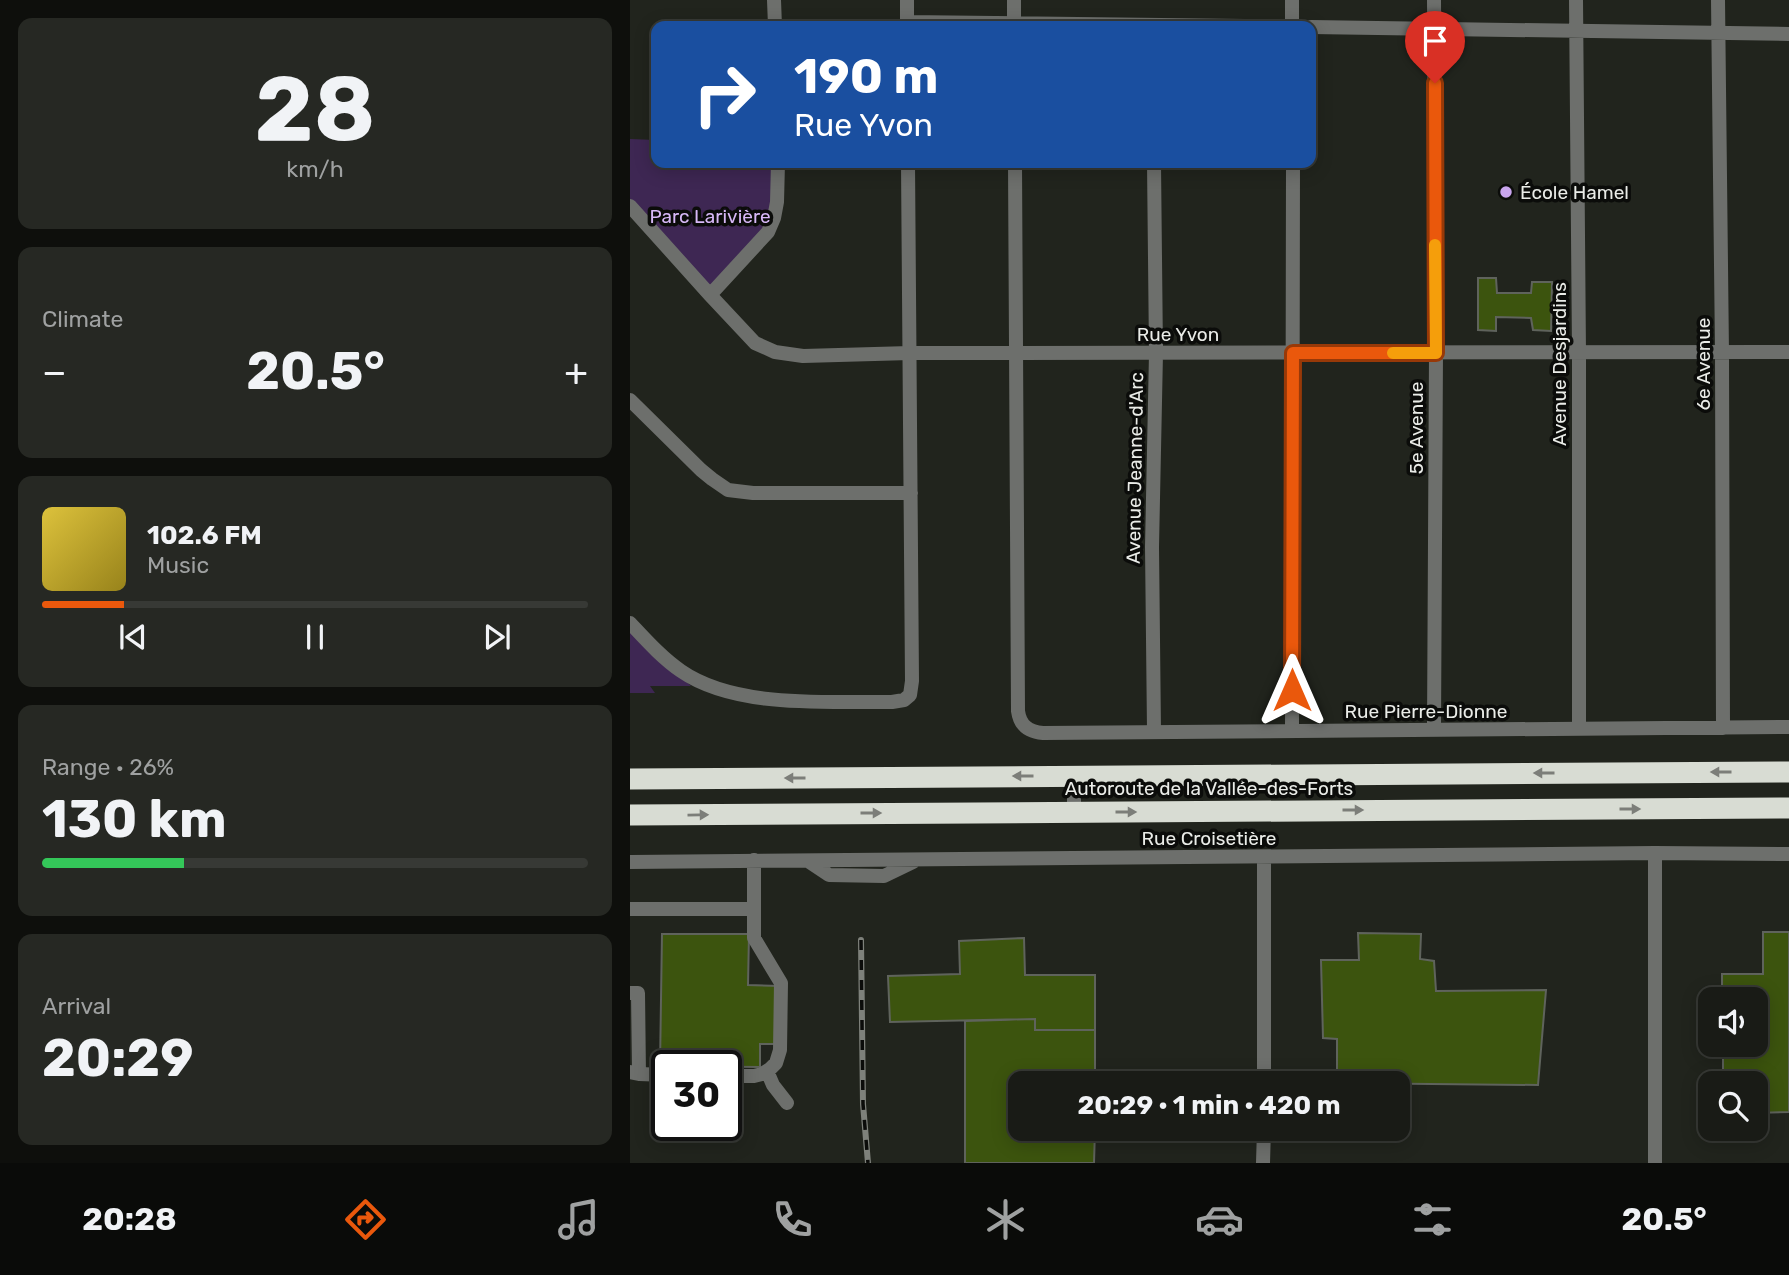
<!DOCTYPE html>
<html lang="en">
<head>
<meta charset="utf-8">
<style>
  :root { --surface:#191b16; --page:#262823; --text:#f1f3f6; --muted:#9fa1a1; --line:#373935; --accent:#ea580c }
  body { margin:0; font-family:Rubik,sans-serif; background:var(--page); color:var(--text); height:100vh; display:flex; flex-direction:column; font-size:26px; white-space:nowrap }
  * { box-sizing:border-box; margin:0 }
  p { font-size:23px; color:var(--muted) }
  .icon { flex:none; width:38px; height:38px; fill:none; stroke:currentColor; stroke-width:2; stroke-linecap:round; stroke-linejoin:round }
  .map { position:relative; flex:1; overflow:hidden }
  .details { display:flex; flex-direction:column; gap:18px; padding:18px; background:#0e0f0c; width:630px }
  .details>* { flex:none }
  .top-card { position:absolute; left:21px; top:21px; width:665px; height:147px; border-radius:14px; box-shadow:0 4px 18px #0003,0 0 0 2px var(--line); background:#1a4fa0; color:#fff; overflow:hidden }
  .tools { position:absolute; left:1068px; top:987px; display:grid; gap:14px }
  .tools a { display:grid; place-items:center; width:70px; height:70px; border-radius:14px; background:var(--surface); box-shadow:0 4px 18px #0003,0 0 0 2px var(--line); font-size:35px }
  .speed { position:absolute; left:21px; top:1050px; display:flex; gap:14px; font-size:35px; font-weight:700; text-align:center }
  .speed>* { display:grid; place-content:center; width:91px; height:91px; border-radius:50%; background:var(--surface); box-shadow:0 4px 18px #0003,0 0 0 2px var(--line); line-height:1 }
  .speed .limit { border:4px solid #111; border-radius:10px; background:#fff; color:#111 }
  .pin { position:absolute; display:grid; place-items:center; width:60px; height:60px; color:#fff; margin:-72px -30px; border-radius:50% 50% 50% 0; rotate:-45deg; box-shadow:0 0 7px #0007 }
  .pin .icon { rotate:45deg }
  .me { position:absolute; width:77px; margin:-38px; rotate:0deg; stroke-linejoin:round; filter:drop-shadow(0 0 5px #0008) }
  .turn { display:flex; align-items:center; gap:24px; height:147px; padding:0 28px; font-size:32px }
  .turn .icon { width:91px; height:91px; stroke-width:2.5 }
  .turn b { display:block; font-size:49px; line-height:60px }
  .big { font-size:52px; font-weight:700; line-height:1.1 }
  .details .tile { flex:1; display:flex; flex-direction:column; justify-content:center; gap:10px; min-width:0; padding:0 24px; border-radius:14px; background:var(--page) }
  .details .dial { align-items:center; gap:0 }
  .dial b { font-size:91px; line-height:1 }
  .song { display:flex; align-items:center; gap:21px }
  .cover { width:84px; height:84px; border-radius:10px; background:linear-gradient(135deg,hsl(50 70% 55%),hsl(50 70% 35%)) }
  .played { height:7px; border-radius:4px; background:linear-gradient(90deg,var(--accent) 15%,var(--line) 15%) }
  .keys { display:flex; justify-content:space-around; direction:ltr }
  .heat { display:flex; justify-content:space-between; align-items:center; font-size:38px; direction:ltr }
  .charge { height:10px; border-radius:5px; background:linear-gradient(90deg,#34c759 26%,var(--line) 0) }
  .trip { position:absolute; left:378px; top:1071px; width:402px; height:70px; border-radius:14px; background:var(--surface); box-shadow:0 4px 18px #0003,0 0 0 2px var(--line); font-weight:700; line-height:70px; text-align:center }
  .tabs { display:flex; height:112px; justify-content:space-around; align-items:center; background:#0a0b09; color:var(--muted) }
  .tabs .icon { width:49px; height:49px }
  .tabs .active { color:var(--accent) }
  .tabs b { font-size:32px; color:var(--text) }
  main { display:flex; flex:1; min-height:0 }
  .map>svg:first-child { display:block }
</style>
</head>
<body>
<main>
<section class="details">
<div class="tile dial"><b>28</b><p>km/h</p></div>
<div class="tile"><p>Climate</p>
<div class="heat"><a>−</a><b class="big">20.5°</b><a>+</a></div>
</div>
<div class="tile">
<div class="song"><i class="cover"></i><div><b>102.6 FM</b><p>Music</p></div></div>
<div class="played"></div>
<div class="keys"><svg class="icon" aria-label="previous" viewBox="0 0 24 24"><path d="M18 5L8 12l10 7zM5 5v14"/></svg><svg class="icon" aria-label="pause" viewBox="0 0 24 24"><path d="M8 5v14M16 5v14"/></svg><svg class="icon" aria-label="next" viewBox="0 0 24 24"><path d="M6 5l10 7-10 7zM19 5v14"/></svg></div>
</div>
<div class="tile"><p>Range · 26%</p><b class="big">130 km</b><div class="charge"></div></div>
<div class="tile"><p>Arrival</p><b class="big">20:29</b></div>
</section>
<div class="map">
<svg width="1159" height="1163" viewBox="0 0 1159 1163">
  <rect width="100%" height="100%" fill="#21241d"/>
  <path fill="#3e2753" d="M0,139L26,140V163H146L142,221L80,295L0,211Z
    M0,628L61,686H20L25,693H0Z"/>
  <path fill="#3c540e" stroke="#5f635c" stroke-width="2" d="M848,278H866L867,293H901L902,282H922L921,331L903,330L901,318L866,317V331L848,330Z
    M1133,932H1159V1112L1125,1113V1083H1093V1045H1125V999H1092V974H1133Z
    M728,933L791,934L790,959L804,961L806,991L916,990L908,1085L707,1083V1039L693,1038L691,960H729Z
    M32,934H119L118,985L149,986L148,1044H130V1067L30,1066Z
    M394,938L395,975H465V1030H405V1019L260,1022L258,976L330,974L329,941Z
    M405,1019V1030H465V1083H390V1129H465L464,1163H335V1021Z"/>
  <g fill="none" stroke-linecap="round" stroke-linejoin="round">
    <path stroke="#6d6f6c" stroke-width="14" d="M144,0L145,26
      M277,0V26
      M384,0V26
      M662,0V26
      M946,0L949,353V729
      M1088,0L1092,353L1093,728
      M277,22L615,26
      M681,27L1159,34
      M385,163L388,711C390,725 398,732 413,733L1159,727
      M0,206L80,295L125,343L145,352L173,356L280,353L1159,352
      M80,295L138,232L144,218L147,202L148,163
      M0,400L71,470L82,479L98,490L123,493H281
      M0,623C16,640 32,658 51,671C106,709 198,701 262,702L274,700L280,695L282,681L278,163
      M662,730L663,163
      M804,730L806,353L804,0
      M524,731L522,547L526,353L524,163
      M444,776V812
      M178,861L199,875L254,876L283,862
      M0,862L1025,853L1159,854
      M0,909H124
      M0,993H8L9,1074L0,1072
      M137,1071L143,1085L157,1103
      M9,1074L37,1075
      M96,1076H124L132,1074L140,1069L146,1063L150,1050L151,983L124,938V860
      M634,1083V857
      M633,1163L634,1129
      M1025,1163V853"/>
    <path stroke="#d8dcd3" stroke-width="21" d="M0,779L1159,772
      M0,815L1159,808"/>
    <defs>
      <path id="rail" d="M231,940L233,1104L238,1163"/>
    </defs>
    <use href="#rail" stroke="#7e817b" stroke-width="6"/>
    <use href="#rail" stroke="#0b0c0a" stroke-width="3.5" stroke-dasharray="10" stroke-linecap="butt"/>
  </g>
  <defs><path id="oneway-solid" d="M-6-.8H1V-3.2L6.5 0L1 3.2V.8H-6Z" transform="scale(1.75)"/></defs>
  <g fill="#7c7e79">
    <use href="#oneway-solid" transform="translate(1091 772) rotate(180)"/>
    <use href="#oneway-solid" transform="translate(914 773) rotate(180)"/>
    <use href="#oneway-solid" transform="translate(393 776) rotate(180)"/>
    <use href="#oneway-solid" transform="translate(165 778) rotate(180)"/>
    <use href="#oneway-solid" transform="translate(1000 809)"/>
    <use href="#oneway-solid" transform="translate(723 810)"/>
    <use href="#oneway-solid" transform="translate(496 812)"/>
    <use href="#oneway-solid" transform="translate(241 813)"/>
    <use href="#oneway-solid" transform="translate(68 815) rotate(-1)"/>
  </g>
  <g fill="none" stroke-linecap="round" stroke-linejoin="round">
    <defs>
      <path id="route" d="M662,690L663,353H806L805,83"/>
    </defs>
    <use href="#route" stroke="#983908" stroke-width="18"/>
    <use href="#route" stroke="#ea580c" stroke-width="12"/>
    <path stroke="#f59e0b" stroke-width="12" d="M763,353H806L805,245"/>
  </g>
  <circle fill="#c9a5ee" stroke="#0b0c0a" stroke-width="2.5" cx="876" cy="192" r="7"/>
  <g text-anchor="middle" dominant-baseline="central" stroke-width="7" stroke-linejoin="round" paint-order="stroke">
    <g font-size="19" fill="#eaece8" stroke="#0b0c0a" text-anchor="start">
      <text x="890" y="192">École Hamel</text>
    </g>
    <g font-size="19" fill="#d7b8f7" stroke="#0b0c0a">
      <text x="80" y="216">Parc Larivière</text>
    </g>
    <g font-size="19" fill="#eaece8" stroke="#0b0c0a">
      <text x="548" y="334">Rue Yvon</text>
      <text transform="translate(929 364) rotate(-90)">Avenue Desjardins</text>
      <text transform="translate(1073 364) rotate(-90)">6e Avenue</text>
      <text transform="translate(786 428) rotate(-90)">5e Avenue</text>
      <text transform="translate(505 468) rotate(-89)">Avenue Jeanne-d'Arc</text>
      <text x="796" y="711">Rue Pierre-Dionne</text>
      <text x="579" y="788">Autoroute de la Vallée-des-Forts</text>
      <text x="579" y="838">Rue Croisetière</text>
    </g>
  </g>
</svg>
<div class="tools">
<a><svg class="icon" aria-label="sound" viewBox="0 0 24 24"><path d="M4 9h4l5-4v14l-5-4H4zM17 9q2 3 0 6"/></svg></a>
<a><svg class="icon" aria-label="search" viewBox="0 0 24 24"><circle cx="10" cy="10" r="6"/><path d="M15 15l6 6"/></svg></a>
</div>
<div class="speed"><div class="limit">30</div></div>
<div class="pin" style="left:805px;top:83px;background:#d93025"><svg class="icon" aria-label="arrive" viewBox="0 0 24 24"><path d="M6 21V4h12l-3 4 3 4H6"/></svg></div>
<svg class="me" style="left:662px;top:690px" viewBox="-20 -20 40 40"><path d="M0-17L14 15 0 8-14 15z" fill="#ea580c" stroke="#fff" stroke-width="4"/></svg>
<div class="trip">20:29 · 1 min · 420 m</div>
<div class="top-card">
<div class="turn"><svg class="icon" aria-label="right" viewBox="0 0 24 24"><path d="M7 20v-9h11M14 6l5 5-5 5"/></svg><div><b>190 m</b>Rue Yvon</div></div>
</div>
</div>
</main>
<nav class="tabs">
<b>20:28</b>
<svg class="icon active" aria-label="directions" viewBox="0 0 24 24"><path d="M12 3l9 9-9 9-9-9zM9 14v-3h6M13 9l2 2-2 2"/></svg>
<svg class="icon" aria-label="music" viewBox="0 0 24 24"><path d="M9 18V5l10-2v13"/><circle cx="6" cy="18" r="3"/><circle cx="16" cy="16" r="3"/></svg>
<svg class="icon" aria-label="phone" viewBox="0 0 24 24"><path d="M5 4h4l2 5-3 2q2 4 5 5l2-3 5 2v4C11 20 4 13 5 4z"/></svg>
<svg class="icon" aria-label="climate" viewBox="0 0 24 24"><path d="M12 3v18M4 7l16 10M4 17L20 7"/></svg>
<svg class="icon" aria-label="car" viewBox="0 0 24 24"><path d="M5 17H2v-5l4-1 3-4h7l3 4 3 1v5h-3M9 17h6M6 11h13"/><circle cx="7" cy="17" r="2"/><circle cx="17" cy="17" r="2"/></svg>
<svg class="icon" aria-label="filters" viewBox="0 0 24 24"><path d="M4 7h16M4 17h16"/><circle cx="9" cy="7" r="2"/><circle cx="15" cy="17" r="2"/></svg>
<b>20.5°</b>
</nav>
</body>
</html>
